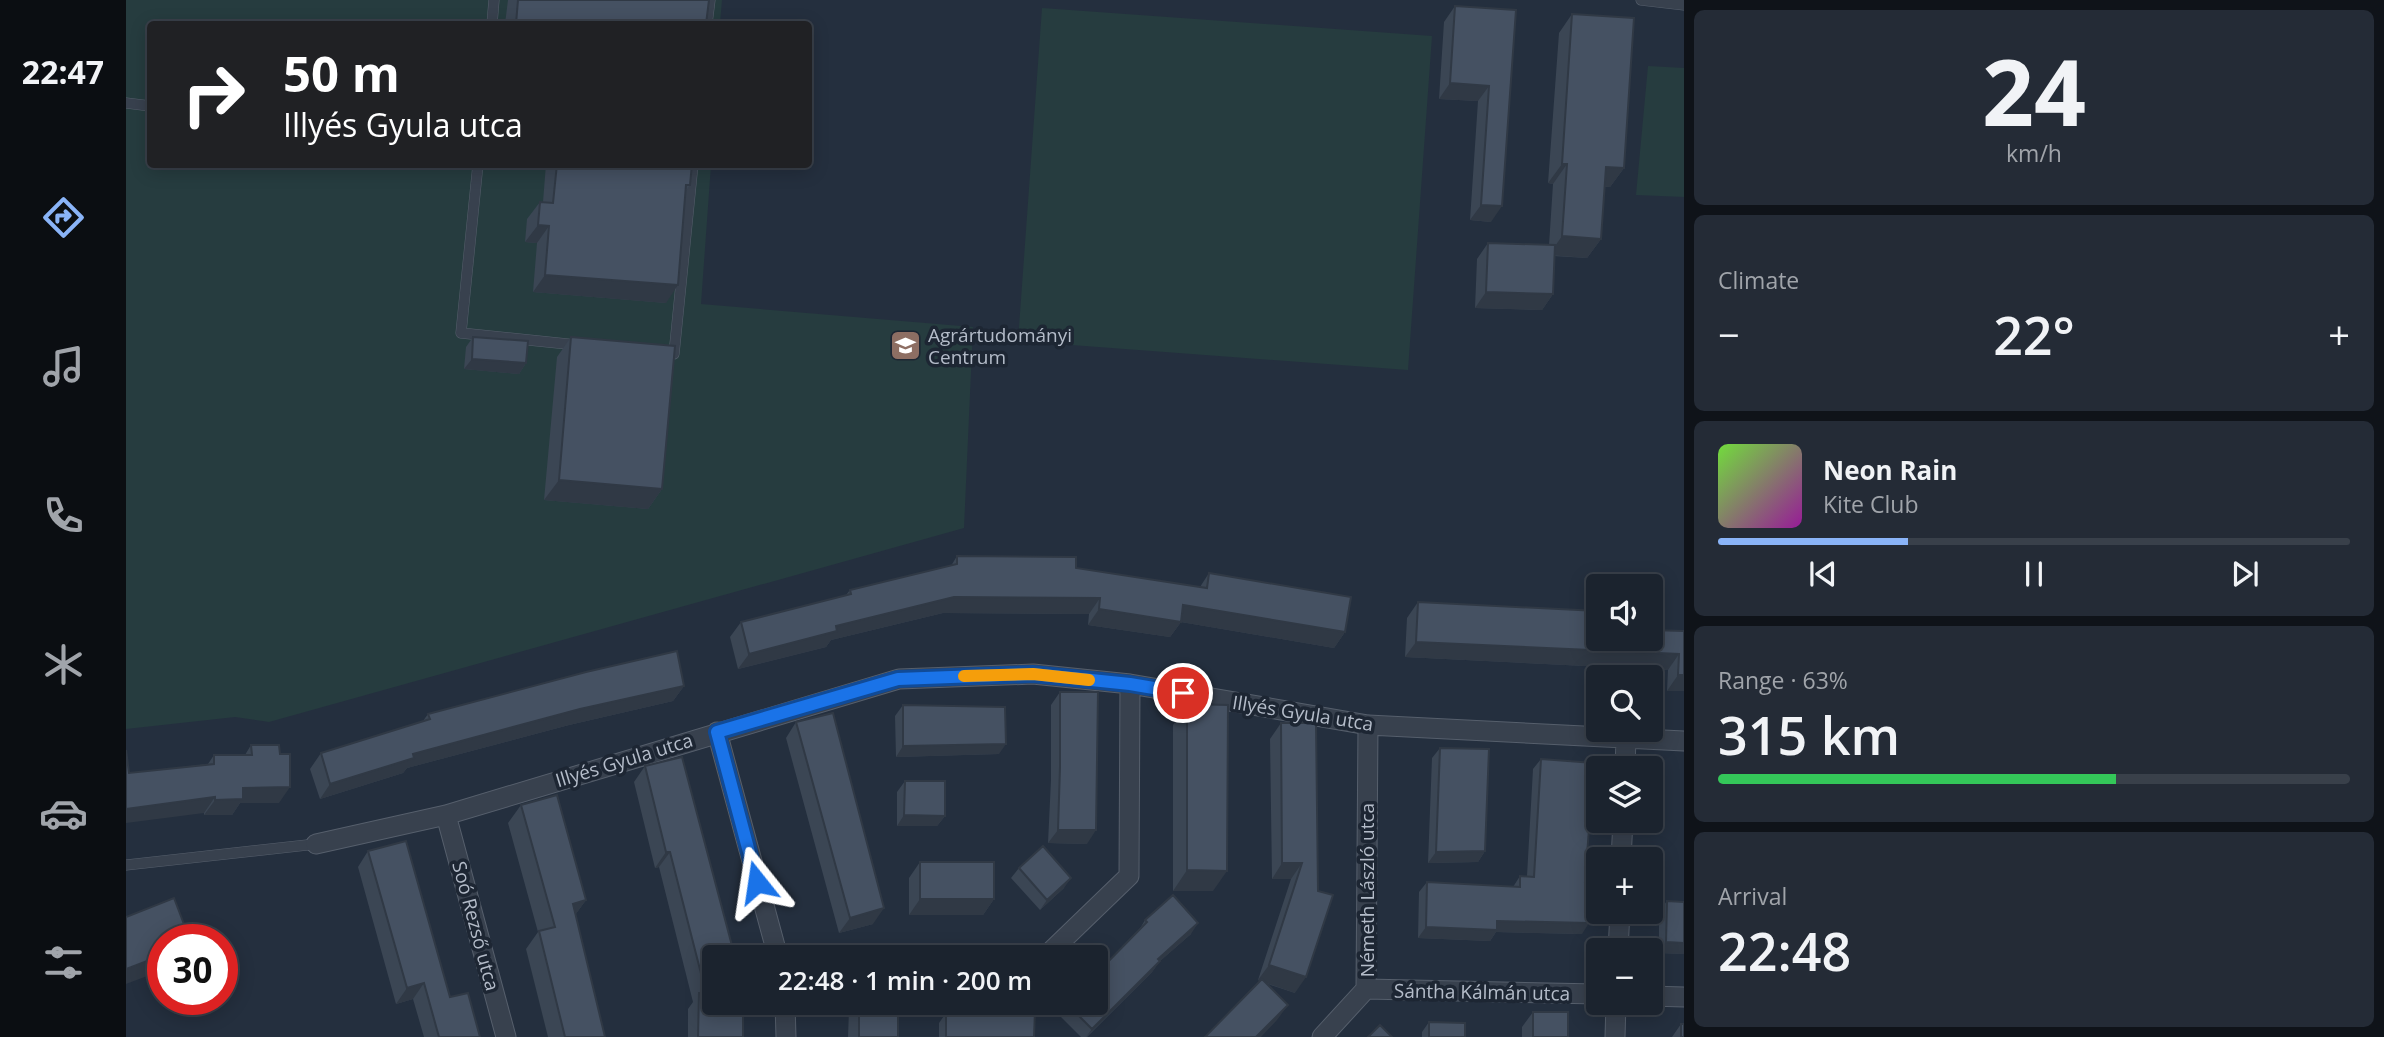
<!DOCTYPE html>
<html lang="en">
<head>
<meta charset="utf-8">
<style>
  :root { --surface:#1b232e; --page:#242b36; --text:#f1f3f6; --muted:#a0a4aa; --line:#39404a; --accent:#8ab4f8 }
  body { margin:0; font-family:"Open Sans",sans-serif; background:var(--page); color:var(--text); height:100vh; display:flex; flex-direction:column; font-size:26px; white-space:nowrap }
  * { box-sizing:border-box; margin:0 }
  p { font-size:23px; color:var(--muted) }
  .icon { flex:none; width:38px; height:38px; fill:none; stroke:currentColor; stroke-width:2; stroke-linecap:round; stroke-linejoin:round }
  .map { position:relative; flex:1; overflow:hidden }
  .details { display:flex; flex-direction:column; gap:10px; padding:10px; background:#0f1319; width:700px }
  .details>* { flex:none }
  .banner { position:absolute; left:21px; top:21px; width:665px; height:147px; border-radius:7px; box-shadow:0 4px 18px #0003,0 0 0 2px var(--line); background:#202124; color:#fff; overflow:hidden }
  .fabs { position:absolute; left:1460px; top:574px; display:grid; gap:14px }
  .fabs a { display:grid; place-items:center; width:77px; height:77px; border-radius:7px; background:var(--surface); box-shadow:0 4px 18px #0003,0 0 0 2px var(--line); font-size:35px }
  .speed { position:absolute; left:21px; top:924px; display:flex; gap:14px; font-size:35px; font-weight:700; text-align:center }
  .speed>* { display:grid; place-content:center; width:91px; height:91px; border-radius:50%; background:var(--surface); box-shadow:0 4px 18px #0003,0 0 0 2px var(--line); line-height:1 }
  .speed .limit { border:10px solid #d22; background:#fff; color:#111 }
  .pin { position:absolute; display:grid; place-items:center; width:60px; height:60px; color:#fff; margin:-30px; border:4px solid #fff; border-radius:50%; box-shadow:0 2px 7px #0007 }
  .me { position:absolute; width:77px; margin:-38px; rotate:345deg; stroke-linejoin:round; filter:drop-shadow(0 0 5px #0008) }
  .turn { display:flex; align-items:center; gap:24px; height:147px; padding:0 21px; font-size:32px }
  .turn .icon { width:91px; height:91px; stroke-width:2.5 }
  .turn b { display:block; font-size:49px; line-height:60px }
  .big { font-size:52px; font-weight:600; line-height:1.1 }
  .details .card { flex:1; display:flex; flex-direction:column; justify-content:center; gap:10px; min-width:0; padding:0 24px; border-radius:10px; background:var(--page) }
  .details .dial { align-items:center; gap:0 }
  .dial b { font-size:91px; line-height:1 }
  .song { display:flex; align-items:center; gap:21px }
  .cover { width:84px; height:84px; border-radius:10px; background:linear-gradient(135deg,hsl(100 70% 55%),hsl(300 70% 35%)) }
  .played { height:7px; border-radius:4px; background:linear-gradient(90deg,var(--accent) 30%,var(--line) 30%) }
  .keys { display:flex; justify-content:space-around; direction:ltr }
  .heat { display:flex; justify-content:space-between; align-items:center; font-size:38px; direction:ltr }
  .charge { height:10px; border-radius:5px; background:linear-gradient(90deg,#34c759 63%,var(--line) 0) }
  .trip { position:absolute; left:576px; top:945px; width:406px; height:70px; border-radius:7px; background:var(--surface); box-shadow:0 4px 18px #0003,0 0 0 2px var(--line); font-weight:600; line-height:70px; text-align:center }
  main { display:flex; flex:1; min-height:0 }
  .menu { display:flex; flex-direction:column; width:126px; justify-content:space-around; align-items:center; background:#0b0e12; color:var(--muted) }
  .menu .icon { width:49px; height:49px }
  .menu .on { color:var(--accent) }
  .menu b { font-size:32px; color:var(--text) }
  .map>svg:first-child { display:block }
</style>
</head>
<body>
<main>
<nav class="menu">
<b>22:47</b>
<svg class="icon on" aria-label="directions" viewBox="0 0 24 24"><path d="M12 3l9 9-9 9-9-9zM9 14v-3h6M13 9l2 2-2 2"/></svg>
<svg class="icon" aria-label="music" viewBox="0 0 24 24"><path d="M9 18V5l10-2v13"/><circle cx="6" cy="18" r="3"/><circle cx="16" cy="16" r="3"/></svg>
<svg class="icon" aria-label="phone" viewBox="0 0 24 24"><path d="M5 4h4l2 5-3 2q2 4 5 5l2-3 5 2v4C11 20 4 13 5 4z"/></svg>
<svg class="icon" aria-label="climate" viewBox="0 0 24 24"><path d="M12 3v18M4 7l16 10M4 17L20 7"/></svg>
<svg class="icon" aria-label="car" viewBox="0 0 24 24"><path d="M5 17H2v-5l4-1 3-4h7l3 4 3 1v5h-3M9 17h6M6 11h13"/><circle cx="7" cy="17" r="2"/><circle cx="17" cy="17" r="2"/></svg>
<svg class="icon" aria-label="filters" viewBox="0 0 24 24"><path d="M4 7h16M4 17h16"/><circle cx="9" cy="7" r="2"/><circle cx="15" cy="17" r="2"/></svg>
</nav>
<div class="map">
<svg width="1558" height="1037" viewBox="0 0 1558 1037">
  <rect width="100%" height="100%" fill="#242f3e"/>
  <path fill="#263c3f" d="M0,0H596L594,24H24V164L585,165L575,304L847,327L838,528L143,722L109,717L0,729Z
    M916,8L1306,36L1282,370L892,341Z
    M1522,66L1558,68V197L1510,195Z"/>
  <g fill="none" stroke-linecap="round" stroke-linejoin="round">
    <defs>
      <path id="service" d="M1515,0L1558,5
        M366,24L368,0
        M581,24L584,0
        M0,103L24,106
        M352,164L335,333L451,345
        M536,353L548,354L567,164
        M0,865L190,844"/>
      <path id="minor" d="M591,732L652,957
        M1499,768L1500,738
        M320,815L380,1037
        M190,844L320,815L773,679L907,674L1004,684L1242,725L1558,741
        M1495,859L1497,821
        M1492,950L1494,912
        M919,957L1003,876L1004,684
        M1240,989L1472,994
        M1524,996L1558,997
        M659,1003L660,1037
        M1196,1037L1240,989L1242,725
        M1489,1037L1490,1003"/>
    </defs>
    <use href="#service" stroke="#565f6c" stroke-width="11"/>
    <use href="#minor" stroke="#565f6c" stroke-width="21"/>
    <use href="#service" stroke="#38414e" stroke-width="10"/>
    <use href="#minor" stroke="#38414e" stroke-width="19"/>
  </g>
  <path fill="#3b4654" d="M382,0H583L580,24H379Z
    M1329,6L1390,10L1365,222L1344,220L1352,101L1313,99L1318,22Z
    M1446,14L1498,168L1484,187H1478L1475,239L1461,258L1428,256L1427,294L1416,310L1349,308L1351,259L1362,243L1423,245L1427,184L1422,183L1433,33Z
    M420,164H566L564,185L559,192L540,303L407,292L411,243L399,242L401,219L414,202H417Z
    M347,337L400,363L393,374L338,369L340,347Z
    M445,337L536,489L522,509L418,500L431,357Z
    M831,556L950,568L1074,587L1083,573L1219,632L1208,648L1055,622L1044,637L962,625L963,614L817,613L705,640L700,647L612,669L604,637L615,622L720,595L724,590L825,566Z
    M1292,602L1525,630L1558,631V691H1541L1542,670L1279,657L1281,618Z
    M558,686L547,701L443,725L281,768L277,773L194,799L184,769L195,753L297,721L302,714Z
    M934,692L961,844L922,843L925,780V705Z
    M1061,704L1087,891H1047V725Z
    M777,705L873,754L770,757L769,716Z
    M670,722L747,924L713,933L660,738Z
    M1155,723H1190L1169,993L1139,983L1151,1020L1134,981L1132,980L1165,879H1146L1144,739Z
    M125,745L153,803H114L106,815H78V813L3,773L82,764L88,755H119Z
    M1314,748L1359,851L1352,862L1302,863L1306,758Z
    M1415,759L1456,934L1370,932L1364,941L1292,938L1293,892L1301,882L1387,887L1394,876H1401L1407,769Z
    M519,766L617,1037H562V1009L567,1002L533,867L529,868L508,782Z
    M779,781L819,816L811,826H771V792Z
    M395,805L460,900L449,915L479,1037H422L400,949L412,932L382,823Z
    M242,851L324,997L354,1037H298L287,999L270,1004L232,867Z
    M794,862L868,899L857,915H783V878Z
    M893,868L938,888L914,910L885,878Z
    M1541,901L1558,954L1533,953V911Z
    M1019,920L1065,934L1034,961L1026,972L961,1037H955L929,1011L935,1003H970Z
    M727,1003H772V1037H722L723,1009Z
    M876,1011L908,1037H813V1023L820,1013H875Z
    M1407,1012L1442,1037H1396V1027Z
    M1303,1022L1339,1037H1296V1032Z
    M1555,1024L1558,1037H1546Z"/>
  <path fill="#303945" d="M1324,83L1363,86L1352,101L1313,99Z
    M1436,164H1441L1427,184L1422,183Z
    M1480,167L1498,168L1484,187L1466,186Z
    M1355,205L1376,206L1365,222L1344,220Z
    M412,225L423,226L411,243L399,242Z
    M1436,236L1475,239L1461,258L1423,255Z
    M419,275L552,285L540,303L407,292Z
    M1360,292L1427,294L1416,310L1349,308Z
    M346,359L400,363L393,374L338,369Z
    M433,480L536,489L522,509L418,500Z
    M828,597L974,598L963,614L817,613L705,640L700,647L612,669L623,654L710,626Z
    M1057,605L1219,632L1208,648L1055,622L1044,637L962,625L973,609Z
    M1290,642L1553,654L1542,670L1279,657Z
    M1552,675H1558V691H1541Z
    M558,686L547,701L443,725L281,768L277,773L194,799L204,784L287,754L454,709Z
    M880,744L873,754L770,757L777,746Z
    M164,787L153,803H114L106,815H78L89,800L117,788Z
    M89,797L78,813L0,823V809Z
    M778,815L819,816L811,826H771Z
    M932,830H970L961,844L922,843Z
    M1359,851L1352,862L1302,863L1310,852Z
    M540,852H544L533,867L529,868Z
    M1156,863H1176L1165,879H1146Z
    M1061,870L1101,871L1087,891H1047Z
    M945,878L938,888L914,910L921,900Z
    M794,899H868L857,915H783Z
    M460,900L447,918V904Z
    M758,908L747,924L713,933L724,918Z
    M1371,921L1463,923L1456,934L1370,932L1364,941L1292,938L1300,927Z
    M1072,923L1065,934L1024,970L1032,959Z
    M1540,942L1558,943V954L1533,953Z
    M37,955V970L0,984V969Z
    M1034,961L1026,972L960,1037L966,1029Z
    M1143,965L1180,977L1169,993L1132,980Z
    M298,983L287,999L270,1004L281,988Z
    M1162,1005L1151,1020L1135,1037H1130Z"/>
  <path fill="#455162" stroke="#303945" stroke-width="2" d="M392,0H583L580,24H390Z
    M1329,6L1390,10L1376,206L1355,205L1363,86L1324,83Z
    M1446,14L1508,18L1498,168L1480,167L1475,239L1436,236L1441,164H1436Z
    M431,164H566L564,185H560L552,285L419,275L423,226L412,225L414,202L427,203Z
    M1362,243L1429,245L1427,294L1360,292Z
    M347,337L402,341L400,363L346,359Z
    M445,337L549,346L536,489L433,480Z
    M831,556L950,557V568L1081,588L1083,573L1225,597L1219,632L1057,605L1055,622L973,609L974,598L828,597L710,626L711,631L623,654L615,622L725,594L724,590L831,564Z
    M1292,602L1472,611V639H1524V614H1526L1525,630L1558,631V675H1552L1553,654L1290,642Z
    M551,651L558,686L454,709L287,754L288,758L204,784L195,753L304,719L302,714L460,672Z
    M934,692H972L970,830H932L934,767Z
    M1061,704L1102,705L1101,871L1061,870Z
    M777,705L879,707L880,744L777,746Z
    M707,713L758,908L724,918L670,722Z
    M1155,723H1190L1192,891L1207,895L1180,977L1143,965L1176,863H1156Z
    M125,745H153L154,754H164V787L117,788V799L89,800V797L0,809V750L3,773L88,764V755H126Z
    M1314,748L1363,749L1359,851L1310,852Z
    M556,757L609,957H588V1003H617V1037H572L573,993H580L544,852H540L519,766Z
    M1415,759L1468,763L1459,882L1465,883L1463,923L1371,921V930L1300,927L1301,882L1394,887V876L1408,877Z
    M779,781H819V816L778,815Z
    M431,795L460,900L447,904L479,1037H439L413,931L429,927L395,805Z
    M280,841L324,997L342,993L354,1037H313L298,983L281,988L242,851Z
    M917,846L945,878L921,900L893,868Z
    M794,862H868V899H794Z
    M1047,895L1072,923L1032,959L1034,961L966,1029L940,1003H970V974L1021,922L1019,920Z
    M48,898L64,940H37V955L0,969V917Z
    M1541,901L1558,902V943L1540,942Z
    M1136,979L1162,1005L1130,1037H1079Z
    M733,1003H772V1037H733Z
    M876,1011H909L908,1037H820V1013H876Z
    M1407,1012H1442V1037H1407Z
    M1303,1022L1339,1023V1037H1303Z
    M1555,1024H1558V1037H1555Z
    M1254,1025L1266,1037H1242Z"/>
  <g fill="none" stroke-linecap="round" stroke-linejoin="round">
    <defs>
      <path id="route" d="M631,882L591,732L772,679L907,674L1004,684L1057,693"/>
    </defs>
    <use href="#route" stroke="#114b97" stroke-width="18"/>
    <use href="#route" stroke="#1a73e8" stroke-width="12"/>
    <path stroke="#f59e0b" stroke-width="12" d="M838,676L907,674L963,680"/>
  </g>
  <defs>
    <symbol id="university-square" viewBox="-11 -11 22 22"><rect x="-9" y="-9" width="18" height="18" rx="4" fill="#8d6e63" stroke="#1d2633"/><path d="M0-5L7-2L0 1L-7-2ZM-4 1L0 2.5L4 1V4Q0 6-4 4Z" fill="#fff"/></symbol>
  </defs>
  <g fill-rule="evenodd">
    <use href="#university-square" x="762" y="328" width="35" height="35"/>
  </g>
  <g text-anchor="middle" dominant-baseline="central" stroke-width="7" stroke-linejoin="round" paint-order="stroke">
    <g font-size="19" fill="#b4bcc9" stroke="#1d2633" text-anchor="start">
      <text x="802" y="335">Agrártudományi<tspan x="802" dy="22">Centrum</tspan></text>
    </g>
    <g font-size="19" fill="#b4bcc9" stroke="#1d2633">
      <text transform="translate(1177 713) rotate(9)">Illyés Gyula utca</text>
      <text transform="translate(498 760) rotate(-17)">Illyés Gyula utca</text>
      <text transform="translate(1241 890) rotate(-90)">Németh László utca</text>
      <text transform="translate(350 926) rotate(75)">Soó Rezső utca</text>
      <text transform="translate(1356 992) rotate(1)">Sántha Kálmán utca</text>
    </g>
  </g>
</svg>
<div class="fabs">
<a><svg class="icon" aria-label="sound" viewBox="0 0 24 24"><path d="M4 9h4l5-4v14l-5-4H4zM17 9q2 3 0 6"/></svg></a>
<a><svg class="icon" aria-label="search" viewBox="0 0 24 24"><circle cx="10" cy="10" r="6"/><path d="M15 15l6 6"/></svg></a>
<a><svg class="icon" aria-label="layers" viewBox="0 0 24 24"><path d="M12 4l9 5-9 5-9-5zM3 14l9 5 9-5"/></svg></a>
<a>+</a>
<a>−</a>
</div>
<div class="speed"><div class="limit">30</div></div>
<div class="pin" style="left:1057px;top:693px;background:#d93025"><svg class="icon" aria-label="arrive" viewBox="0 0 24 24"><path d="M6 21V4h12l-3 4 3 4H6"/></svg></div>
<svg class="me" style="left:631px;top:882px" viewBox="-20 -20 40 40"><path d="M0-17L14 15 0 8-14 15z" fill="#1a73e8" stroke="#fff" stroke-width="4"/></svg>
<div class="trip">22:48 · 1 min · 200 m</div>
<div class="banner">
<div class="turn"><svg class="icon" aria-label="right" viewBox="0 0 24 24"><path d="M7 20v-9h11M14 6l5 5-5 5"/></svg><div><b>50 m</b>Illyés Gyula utca</div></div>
</div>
</div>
<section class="details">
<div class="card dial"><b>24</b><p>km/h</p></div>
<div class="card"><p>Climate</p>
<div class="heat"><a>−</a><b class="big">22°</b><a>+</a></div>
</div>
<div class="card">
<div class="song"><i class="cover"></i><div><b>Neon Rain</b><p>Kite Club</p></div></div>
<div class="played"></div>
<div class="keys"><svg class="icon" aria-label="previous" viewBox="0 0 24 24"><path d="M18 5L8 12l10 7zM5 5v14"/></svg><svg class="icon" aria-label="pause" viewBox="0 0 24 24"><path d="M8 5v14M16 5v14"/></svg><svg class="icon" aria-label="next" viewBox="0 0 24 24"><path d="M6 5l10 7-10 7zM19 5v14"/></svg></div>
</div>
<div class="card"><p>Range · 63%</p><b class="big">315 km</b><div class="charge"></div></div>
<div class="card"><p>Arrival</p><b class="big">22:48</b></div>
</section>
</main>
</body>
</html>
